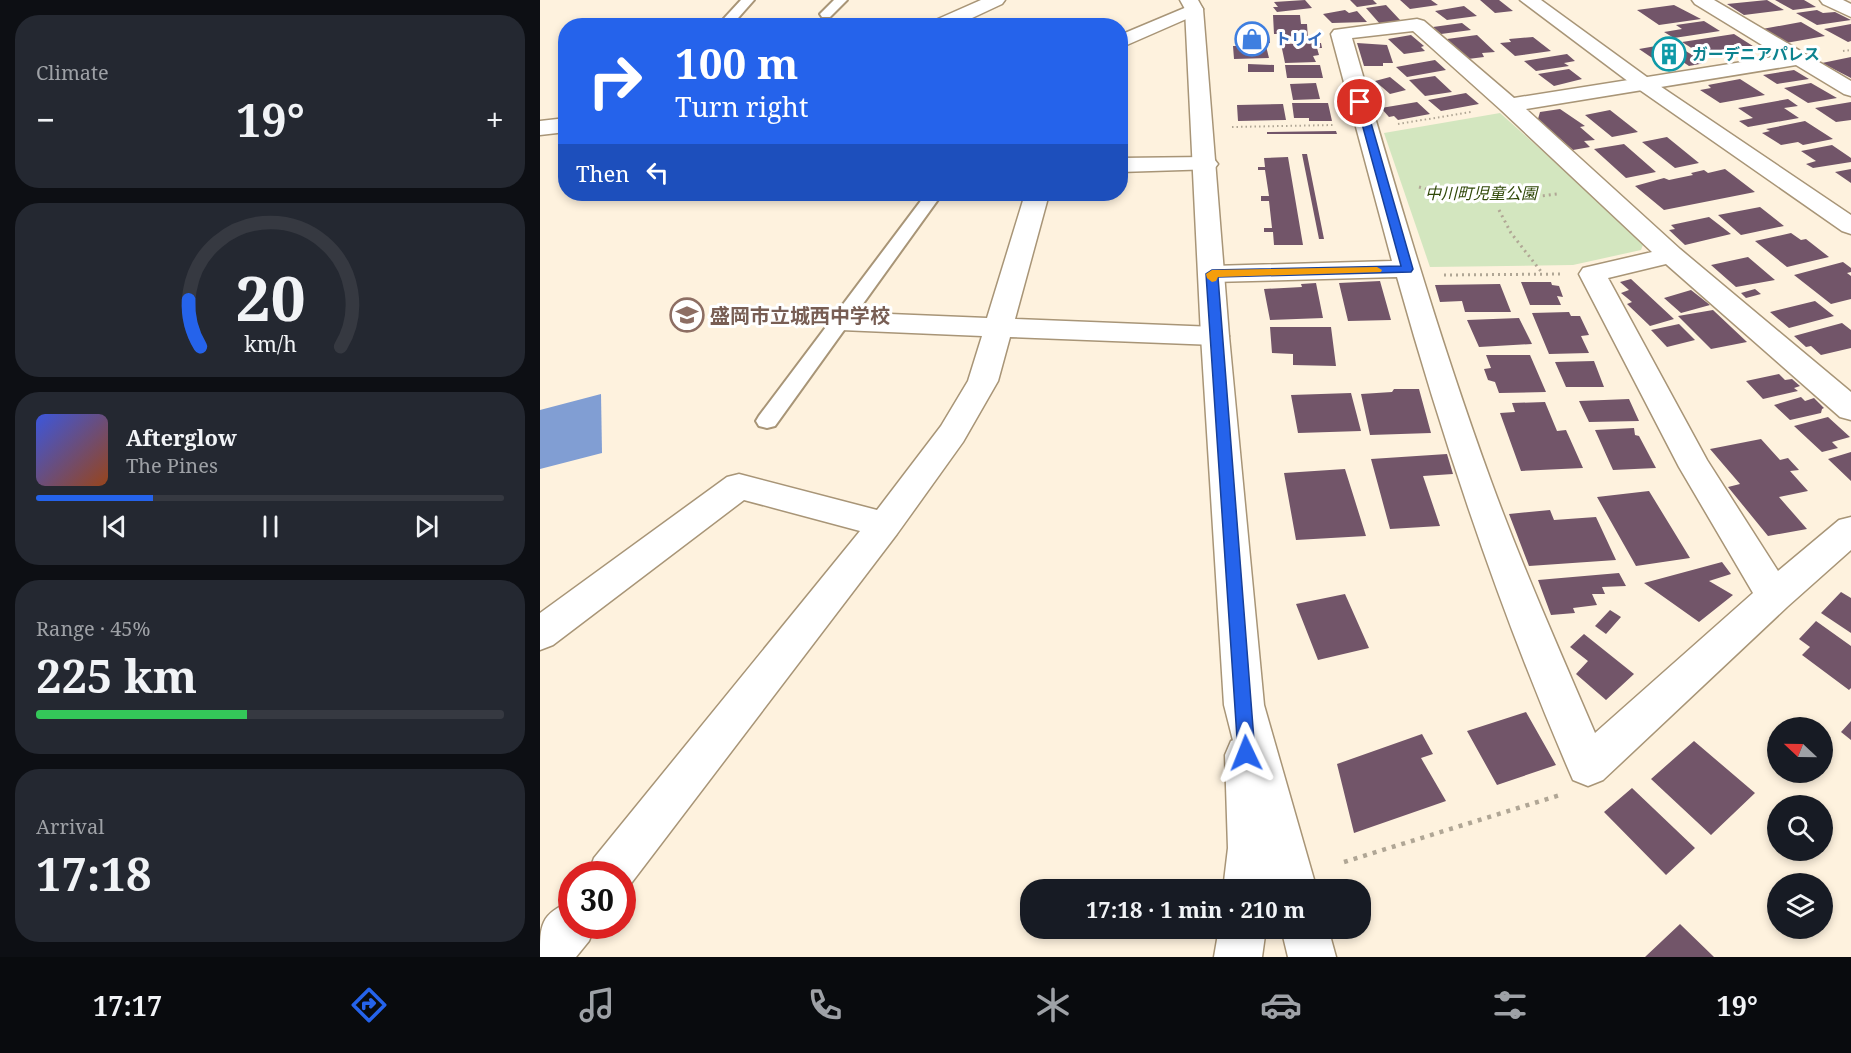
<!DOCTYPE html>
<html lang="en">
<head>
<meta charset="utf-8">
<style>
  :root { --surface:#171b24; --page:#242831; --text:#f1f3f6; --muted:#9ea1a6; --line:#363941; --accent:#2563eb }
  body { margin:0; font-family:"Noto Serif","Noto Sans JP",serif; background:var(--page); color:var(--text); height:100vh; display:flex; flex-direction:column; font-size:22px; white-space:nowrap }
  * { box-sizing:border-box; margin:0 }
  p { font-size:20px; color:var(--muted) }
  .icon { flex:none; width:33px; height:33px; fill:none; stroke:currentColor; stroke-width:2; stroke-linecap:round; stroke-linejoin:round }
  .map { position:relative; flex:1; overflow:hidden }
  .drawer { display:flex; flex-direction:column; gap:15px; padding:15px; background:#0d0f14; width:540px }
  .drawer>* { flex:none }
  .top-card { position:absolute; left:18px; top:18px; width:570px; height:183px; border-radius:24px; box-shadow:0 3px 9px #0003; background:#2563eb; color:#fff; overflow:hidden }
  .needle { width:39px; rotate:292deg }
  .controls { position:absolute; left:1227px; top:717px; display:grid; gap:12px }
  .controls a { display:grid; place-items:center; width:66px; height:66px; border-radius:50%; background:var(--surface); box-shadow:0 3px 9px #0003; font-size:30px }
  .speed { position:absolute; left:18px; top:861px; display:flex; gap:12px; font-size:30px; font-weight:700; text-align:center }
  .speed>* { display:grid; place-content:center; width:78px; height:78px; border-radius:50%; background:var(--surface); box-shadow:0 3px 9px #0003; line-height:1 }
  .speed .limit { border:9px solid #d22; background:#fff; color:#111 }
  .pin { position:absolute; display:grid; place-items:center; width:51px; height:51px; color:#fff; margin:-26px; border:3px solid #fff; border-radius:50%; box-shadow:0 2px 6px #0007 }
  .me { position:absolute; width:66px; margin:-33px; rotate:358deg; stroke-linejoin:round; filter:drop-shadow(0 0 4px #0008) }
  .turn { display:flex; align-items:center; gap:21px; height:126px; padding:0 18px; font-size:27px }
  .turn .icon { width:78px; height:78px; stroke-width:2.5 }
  .turn b { display:block; font-size:42px; line-height:51px }
  .then { display:flex; align-items:center; height:57px; padding:0 18px; background:#0003; gap:12px; font-size:22px }
  .big { font-size:45px; font-weight:700; line-height:1.1 }
  .drawer .card { flex:1; display:flex; flex-direction:column; justify-content:center; gap:9px; min-width:0; padding:0 21px; border-radius:24px; background:var(--page) }
  .drawer .dial { align-items:center; gap:0 }
  .dial svg { height:156px; overflow:visible; fill:none; stroke:var(--line); stroke-width:7; stroke-linecap:round; text-anchor:middle }
  .dial text { fill:var(--text); stroke:none }
  .song { display:flex; align-items:center; gap:18px }
  .cover { width:72px; height:72px; border-radius:9px; background:linear-gradient(135deg,hsl(230 70% 55%),hsl(20 70% 35%)) }
  .played { height:6px; border-radius:3px; background:linear-gradient(90deg,var(--accent) 25%,var(--line) 25%) }
  .keys { display:flex; justify-content:space-around; direction:ltr }
  .heat { display:flex; justify-content:space-between; align-items:center; font-size:33px; direction:ltr }
  .charge { height:9px; border-radius:4px; background:linear-gradient(90deg,#34c759 45%,var(--line) 0) }
  .trip { position:absolute; left:480px; top:879px; width:351px; height:60px; border-radius:24px; background:var(--surface); box-shadow:0 3px 9px #0003; font-weight:700; line-height:60px; text-align:center }
  .dock { display:flex; height:96px; justify-content:space-around; align-items:center; background:#090b0e; color:var(--muted) }
  .dock .icon { width:42px; height:42px }
  .dock .current { color:var(--accent) }
  .dock b { font-size:27px; color:var(--text) }
  main { display:flex; flex:1; min-height:0 }
  .map>svg:first-child { display:block }
</style>
</head>
<body>
<main>
<section class="drawer">
<div class="card"><p>Climate</p>
<div class="heat"><a>−</a><b class="big">19°</b><a>+</a></div>
</div>
<div class="card dial"><svg viewBox="0 0 100 80">
<path d="M14 69A42 42 0 1 1 86 69"/>
<path d="M14 69A42 42 0 0 1 8 45" stroke="#2563eb"/>
<text x="50" y="56" font-size="32" font-weight="700">20</text>
<text x="50" y="72" font-size="11">km/h</text>
</svg></div>
<div class="card">
<div class="song"><i class="cover"></i><div><b>Afterglow</b><p>The Pines</p></div></div>
<div class="played"></div>
<div class="keys"><svg class="icon" aria-label="previous" viewBox="0 0 24 24"><path d="M18 5L8 12l10 7zM5 5v14"/></svg><svg class="icon" aria-label="pause" viewBox="0 0 24 24"><path d="M8 5v14M16 5v14"/></svg><svg class="icon" aria-label="next" viewBox="0 0 24 24"><path d="M6 5l10 7-10 7zM19 5v14"/></svg></div>
</div>
<div class="card"><p>Range · 45%</p><b class="big">225 km</b><div class="charge"></div></div>
<div class="card"><p>Arrival</p><b class="big">17:18</b></div>
</section>
<div class="map">
<svg width="1311" height="957" viewBox="0 0 1311 957">
  <rect width="100%" height="100%" fill="#fef2de"/>
  <path fill="#d3e6bf" d="M960,113L1104,242L1101,250L1033,265L890,267L844,133Z"/>
  <path fill="#819ed3" d="M61,394L62,453L0,469V410Z"/>
  <path fill="#725569" d="M765,0L772,8L737,12L733,7H738L734,2Z
    M810,0H833L837,4L817,7Z
    M860,0H891L898,5L870,9Z
    M940,0H959L973,11L955,13Z
    M1227,0L1244,10L1204,15L1187,4Z
    M1235,0H1264L1276,7L1253,10Z
    M846,5L861,21L840,24L826,8Z
    M1134,5L1161,19L1119,25L1097,10Z
    M924,6L937,16L907,20L895,11Z
    M805,10L809,13L817,11L827,22L792,23L783,14Z
    M1277,10L1283,13L1295,12L1311,20L1277,25L1256,13Z
    M733,15H760L761,24H767L768,40H742V34H734Z
    M1164,21L1180,31L1134,38L1124,32L1142,29L1136,25Z
    M1261,22L1285,36L1246,43L1222,29Z
    M922,23L931,30L901,34L893,27Z
    M1311,24V41L1308,42L1284,29Z
    M1194,34L1216,48L1164,56L1142,42Z
    M729,35L730,43L697,44L696,36Z
    M871,35L884,46L881,47L885,51L864,54L848,39Z
    M937,35L955,52L942,53L944,57L928,59L907,39Z
    M993,37L1011,51L975,56L960,43L971,42L969,39Z
    M781,43L782,48H777L779,55L773,56L776,62L745,63L741,44Z
    M817,43L847,45L853,63H843V66H824Z
    M1133,43L1165,63L1149,66L1140,60L1121,64L1099,49Z
    M693,46H726L729,58L694,59Z
    M1027,54L1035,61L1024,63L1029,66L996,71L984,61Z
    M1311,57V78L1282,63Z
    M895,60L906,70L867,77L856,67Z
    M708,64L734,65V72H708Z
    M745,65H780L783,78H747Z
    M1029,69L1042,79L1014,86L998,74Z
    M1254,70L1269,79L1237,84L1223,75Z
    M895,76L912,92L885,96L869,80Z
    M850,77L866,90L850,94L835,81Z
    M1200,79L1225,95L1180,103L1160,90L1171,88L1168,85Z
    M776,83L780,99L753,100L750,84Z
    M1271,83L1297,98L1268,103L1244,88Z
    M926,93L939,104L901,111L888,100Z
    M1248,99L1258,106L1244,108L1259,118L1208,127L1199,121L1213,118L1198,108Z
    M877,102L890,114L858,120L854,116L849,117L841,108Z
    M1311,102V120L1296,122L1275,108Z
    M752,103H788L792,121H769V118H754Z
    M743,104L746,120L698,121L697,105Z
    M1020,109L1045,126L1040,127L1055,140L1044,141L1050,147L1033,150L998,119L1000,112Z
    M1070,110L1098,132L1072,137L1045,115Z
    M1265,121L1293,139L1263,145L1258,142L1241,145L1222,133L1230,131L1226,129Z
    M796,131L797,134H727V132Z
    M1127,137L1159,163L1135,168L1102,142Z
    M1084,144L1116,172L1086,178L1054,149Z
    M1292,145L1311,158V162L1273,168L1266,164L1276,161L1261,151Z
    M762,154H767L784,239H779Z
    M748,157L763,245H734L733,232H724V228H732L729,201H721V196H729L725,170H718V167H725L724,158Z
    M1185,169L1215,192L1124,210L1095,186L1124,178L1129,180L1153,175L1151,173L1164,170L1168,173Z
    M1311,169V183L1295,172Z
    M1220,207L1244,226L1201,235L1178,215Z
    M1169,217L1191,234L1145,245L1129,230L1135,229L1131,225Z
    M1251,233L1261,240L1266,239L1289,257L1247,267L1215,241Z
    M1208,257L1235,280L1196,287L1171,265Z
    M1303,262L1311,268V272L1307,273L1311,276V299L1291,304L1254,275Z
    M1091,279L1134,319L1110,326L1087,304L1092,302L1081,293L1089,290L1080,282Z
    M840,281L851,320L808,321L799,283Z
    M981,282H1011L1012,285L1019,286L1023,297L1017,296L1021,305H990Z
    M776,283L783,318L730,320L724,289L762,287L761,284Z
    M960,284L971,312H925L922,301L900,302L895,285Z
    M1215,289L1221,294L1206,298L1201,293Z
    M1151,290L1170,305L1141,313L1124,298Z
    M1275,301L1294,316L1249,328L1230,312Z
    M1173,310L1207,342L1171,349L1138,316Z
    M1029,312L1031,316H1040L1049,335L1041,336L1049,353L1009,354L992,313Z
    M979,318L992,344L939,347L927,320Z
    M1302,323L1311,330V348L1281,355L1271,346L1266,347L1254,336Z
    M1139,324L1155,340L1127,347L1111,330Z
    M730,327H791L796,366L753,365V354L732,353Z
    M946,355H990L1006,392L959,393L955,382L948,380L944,369L951,368Z
    M1054,361L1064,387H1026L1015,362Z
    M1239,374L1245,380L1252,379L1260,386L1254,388L1258,391L1223,399L1206,381Z
    M854,389H879L891,433L830,435L821,394L852,392Z
    M811,393L821,431L758,433L751,395Z
    M1261,397L1265,401L1274,398L1284,408L1282,409L1281,413L1250,420L1234,405Z
    M1089,399L1099,421L1049,422L1039,401Z
    M1005,402L1017,431L1026,430L1043,468L981,471L960,413L975,412L972,403Z
    M1288,417L1310,437L1292,442L1298,448L1282,452L1254,426Z
    M1094,428L1095,435L1099,436L1116,468L1073,470L1055,430Z
    M1221,439L1240,460L1248,458L1259,470L1250,471L1268,491L1239,497L1267,529L1228,536L1188,487L1200,484L1170,449Z
    M1311,452V481L1288,459Z
    M907,454L913,474L883,476L900,526L850,529L831,459Z
    M805,469L826,536L756,540L744,473Z
    M1109,491L1150,558L1096,566L1057,497Z
    M1010,510L1014,520L1056,517L1076,560L989,566L969,514Z
    M1182,562L1191,574L1169,581L1193,595L1159,622L1104,583Z
    M1079,573L1086,586L1062,587L1065,594H1052L1057,605L1033,608L1035,613L1011,615L998,580Z
    M1301,592L1311,598V633L1281,613Z
    M805,594L829,648L778,660L756,604Z
    M1070,610L1081,617L1066,634L1055,626Z
    M1276,621L1311,646V688L1309,690L1262,655L1270,647L1259,639Z
    M1044,634L1094,674L1066,700L1036,674L1048,661L1030,647Z
    M986,712L1016,765L957,785L927,731Z
    M1311,721V740L1301,732Z
    M882,734L893,754L881,758L906,801L814,833L797,764Z
    M1154,741L1215,793L1171,835L1111,779Z
    M1092,788L1155,848L1126,875L1064,812Z
    M1140,924L1174,957H1105Z"/>
  <g fill="none" stroke-linecap="round" stroke-linejoin="round">
    <defs>
      <path id="service" d="M201,0H214L191,26H177Z
        M294,0H307L290,17H282L280,14Z
        M386,194H402L235,426L227,428L219,426L216,421L219,416Z"/>
      <path id="minor" d="M441,0H465L462,4L415,26H389L391,22Z
        M1152,0H1174L1311,81V96L1304,94L1256,65L986,109L1140,249L1311,392V420L1300,417L1126,264L1068,278L1167,460L1238,571L1299,520L1311,517V550L1247,607L1063,780L1048,786L1033,780C962,617 905,448 857,277L672,282L663,280L659,274L663,268L672,266L852,261L791,34L794,30L877,19L884,21L974,98L1240,56L1155,4ZM873,31L961,110L1112,252L1043,268L1039,274L1139,467L1213,593L1055,733C1019,649 982,566 951,481C898,336 855,187 812,38Z
        M1280,0H1303L1311,4V17L1283,4Z
        M654,4L660,5L663,9L660,13L580,48V35Z
        M26,118V132L0,135V121Z
        M666,157L674,159L678,164L674,169L580,172V158Z
        M485,194H509L475,319L675,327L685,330L689,336L685,342L675,345L470,337L458,381L423,442L357,534L86,890L82,892V874H48L54,858L320,531L204,500L13,645L0,650V613L187,477L199,474L337,510L401,426L428,381L442,336L301,330L291,327L287,321L291,315L301,312L447,318Z
        M706,735L721,741L727,755L732,848L729,890H683L688,848L685,755L691,741Z
        M32,901V926H55L49,941L36,957H0C0,925 0,914 32,901Z
        M679,928H726L722,957H674Z"/>
      <path id="tertiary" d="M640,0H658L663,9L689,336L724,705L777,890H731L684,705L661,336L645,9Z
        M980,0H1001L1111,80L1311,215V234L1302,231L1097,88Z
        M741,928H788L796,957H748Z"/>
    </defs>
    <use href="#service" stroke="#a89577" stroke-width="4"/>
    <use href="#minor" stroke="#a89577" stroke-width="3"/>
    <use href="#tertiary" stroke="#a89577" stroke-width="3"/>
    <path stroke="#b0a695" stroke-width="2" stroke-dasharray="1.5 3" stroke-linecap="butt" d="M1303,51L1311,50
      M858,124L931,112
      M692,127L793,125"/>
    <path stroke="#b0a695" stroke-width="3" stroke-dasharray="2 4" stroke-linecap="butt" d="M879,187L904,194L938,198
      M979,199L1017,194
      M959,210L971,233L1003,274
      M904,275L1023,274"/>
    <path stroke="#b0a695" stroke-width="4.5" stroke-dasharray="4 6" stroke-linecap="butt" d="M804,862L1020,795"/>
    <use href="#service" fill="#fff" fill-rule="evenodd"/>
    <use href="#minor" fill="#fff" fill-rule="evenodd"/>
    <use href="#tertiary" fill="#fff" fill-rule="evenodd"/>
  </g>
  <path fill="#2563eb" stroke="#184099" stroke-width="1.5" d="M820,99L825,102L873,269L871,272L678,277L715,753L712,758L706,761L700,758L698,753L666,274L672,270L861,266L816,102Z"/>
  <path fill="#f59e0b" d="M837,267L842,270L841,272L678,277L676,281L672,282L667,278L666,274L672,270Z"/>
  <defs>
    <symbol id="shop-ring" viewBox="-11 -11 22 22"><circle r="9.5" fill="#fff" stroke="#3f7fe0" stroke-width="1.5"/><path d="M-5-2.5h2.3a2.7 3.5 0 0 1 5.4 0H5L5.5 6h-11ZM-1.5-2.5h3a1.5 2.3 0 0 0-3 0Z" fill="#3f7fe0"/></symbol>
    <symbol id="building-ring" viewBox="-11 -11 22 22"><circle r="9.5" fill="#fff" stroke="#0f9aa8" stroke-width="1.5"/><path d="M-4-6H4V6H1V3H-1V6H-4ZM-2.5-4.3h1.7v1.8h-1.7ZM.8-4.3h1.7v1.8H.8ZM-2.5-1h1.7V.8h-1.7ZM.8-1h1.7V.8H.8Z" fill="#0f9aa8"/></symbol>
    <symbol id="school-ring" viewBox="-11 -11 22 22"><circle r="9.5" fill="#fff" stroke="#8d6e63" stroke-width="1.5"/><path d="M0-5L7-2L0 1L-7-2ZM-4 1L0 2.5L4 1V4Q0 6-4 4Z" fill="#8d6e63"/></symbol>
  </defs>
  <g fill-rule="evenodd">
    <use href="#shop-ring" x="693" y="20" width="38" height="38"/>
    <use href="#building-ring" x="1110" y="35" width="38" height="38"/>
    <use href="#school-ring" x="128" y="296" width="38" height="38"/>
  </g>
  <g text-anchor="middle" dominant-baseline="central" stroke-width="6" stroke-linejoin="round" paint-order="stroke">
    <g font-size="16" font-weight="bold" fill="#366cbe" stroke="#fff" text-anchor="start">
      <text x="735" y="39">トリイ</text>
    </g>
    <g font-size="16" font-weight="bold" fill="#0d838f" stroke="#fff" text-anchor="start">
      <text x="1152" y="54">ガーデニアパレス</text>
    </g>
    <g font-size="16" font-style="italic" fill="#304808" stroke="#fff">
      <text x="941" y="193">中川町児童公園</text>
    </g>
    <g font-size="20" font-weight="bold" fill="#785e54" stroke="#fff" text-anchor="start">
      <text x="170" y="315">盛岡市立城西中学校</text>
    </g>
  </g>
</svg>
<div class="controls">
<a><svg class="needle" viewBox="-14 -14 28 28"><path d="M0-13l5 13h-10z" fill="#e53935"/><path d="M0 13l5-13h-10z" fill="#9ea1a6"/></svg></a>
<a><svg class="icon" aria-label="search" viewBox="0 0 24 24"><circle cx="10" cy="10" r="6"/><path d="M15 15l6 6"/></svg></a>
<a><svg class="icon" aria-label="layers" viewBox="0 0 24 24"><path d="M12 4l9 5-9 5-9-5zM3 14l9 5 9-5"/></svg></a>
</div>
<div class="speed"><div class="limit">30</div></div>
<div class="pin" style="left:820px;top:102px;background:#d93025"><svg class="icon" aria-label="arrive" viewBox="0 0 24 24"><path d="M6 21V4h12l-3 4 3 4H6"/></svg></div>
<svg class="me" style="left:706px;top:753px" viewBox="-20 -20 40 40"><path d="M0-17L14 15 0 8-14 15z" fill="#2563eb" stroke="#fff" stroke-width="4"/></svg>
<div class="trip">17:18 · 1 min · 210 m</div>
<div class="top-card">
<div class="turn"><svg class="icon" aria-label="right" viewBox="0 0 24 24"><path d="M7 20v-9h11M14 6l5 5-5 5"/></svg><div><b>100 m</b>Turn right</div></div>
<div class="then">Then<svg class="icon" aria-label="left" viewBox="0 0 24 24"><path d="M17 20v-9H6M10 6l-5 5 5 5"/></svg></div>
</div>
</div>
</main>
<nav class="dock">
<b>17:17</b>
<svg class="icon current" aria-label="directions" viewBox="0 0 24 24"><path d="M12 3l9 9-9 9-9-9zM9 14v-3h6M13 9l2 2-2 2"/></svg>
<svg class="icon" aria-label="music" viewBox="0 0 24 24"><path d="M9 18V5l10-2v13"/><circle cx="6" cy="18" r="3"/><circle cx="16" cy="16" r="3"/></svg>
<svg class="icon" aria-label="phone" viewBox="0 0 24 24"><path d="M5 4h4l2 5-3 2q2 4 5 5l2-3 5 2v4C11 20 4 13 5 4z"/></svg>
<svg class="icon" aria-label="climate" viewBox="0 0 24 24"><path d="M12 3v18M4 7l16 10M4 17L20 7"/></svg>
<svg class="icon" aria-label="car" viewBox="0 0 24 24"><path d="M5 17H2v-5l4-1 3-4h7l3 4 3 1v5h-3M9 17h6M6 11h13"/><circle cx="7" cy="17" r="2"/><circle cx="17" cy="17" r="2"/></svg>
<svg class="icon" aria-label="filters" viewBox="0 0 24 24"><path d="M4 7h16M4 17h16"/><circle cx="9" cy="7" r="2"/><circle cx="15" cy="17" r="2"/></svg>
<b>19°</b>
</nav>
</body>
</html>
